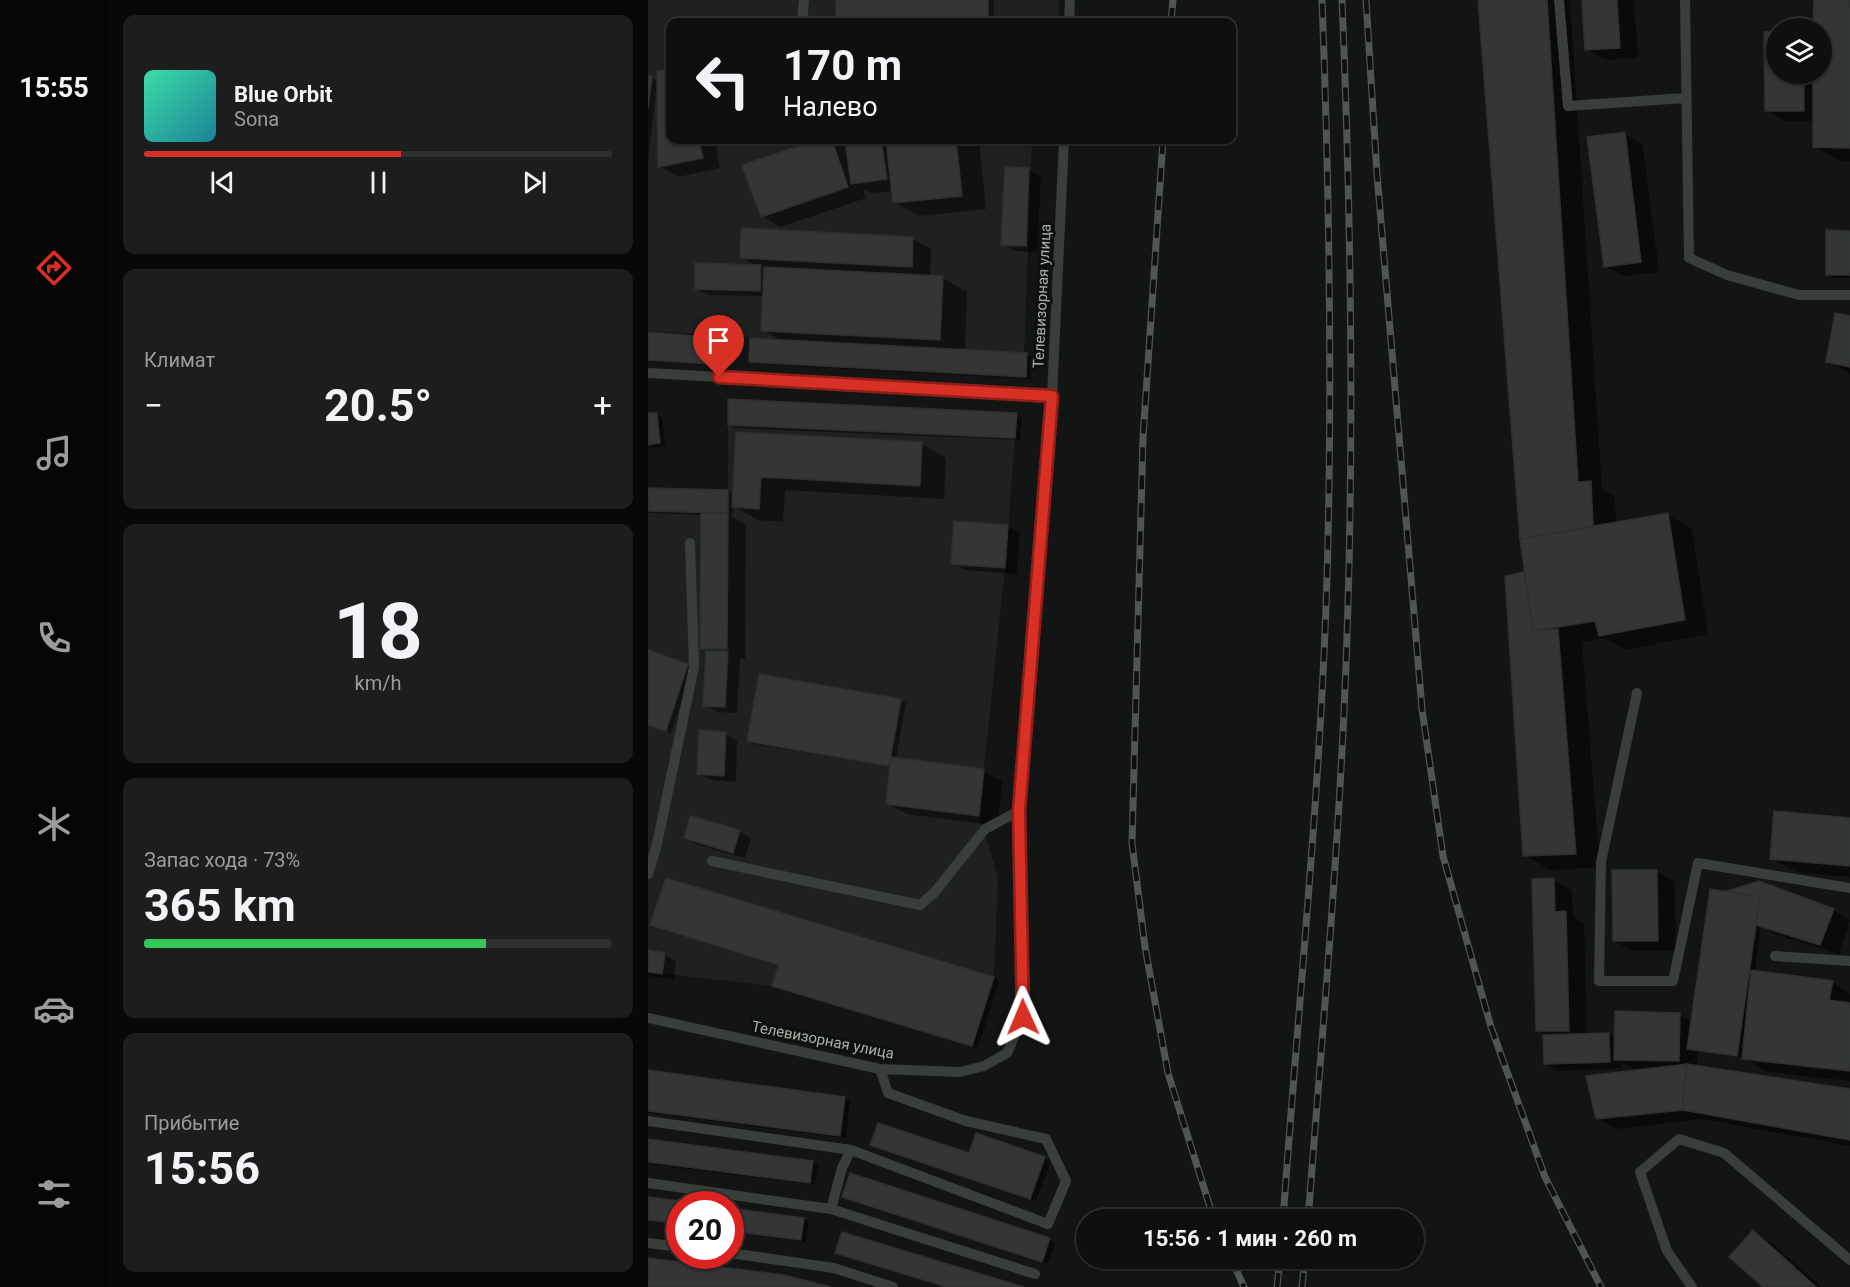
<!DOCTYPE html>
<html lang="ru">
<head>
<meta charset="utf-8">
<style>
  :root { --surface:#0e0f0f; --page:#1c1d1d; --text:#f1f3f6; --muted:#9b9c9e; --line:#2e2f2f; --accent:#d93025 }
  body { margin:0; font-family:Roboto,sans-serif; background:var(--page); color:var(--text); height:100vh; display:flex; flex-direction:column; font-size:22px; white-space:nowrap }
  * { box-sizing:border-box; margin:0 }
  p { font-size:20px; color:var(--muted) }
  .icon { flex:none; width:33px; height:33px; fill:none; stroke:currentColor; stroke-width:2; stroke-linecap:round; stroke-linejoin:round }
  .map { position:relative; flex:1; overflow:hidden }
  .side { display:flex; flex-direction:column; gap:15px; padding:15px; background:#080808; width:540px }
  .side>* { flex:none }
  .hud { position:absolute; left:18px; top:18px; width:570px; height:126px; border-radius:12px; box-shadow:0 2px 4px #0004,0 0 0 2px var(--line); background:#0e0f0f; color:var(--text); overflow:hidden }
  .buttons { position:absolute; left:1118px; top:18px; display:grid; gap:12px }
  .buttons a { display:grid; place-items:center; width:66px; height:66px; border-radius:50%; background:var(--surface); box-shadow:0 2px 4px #0004,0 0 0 2px var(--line); font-size:30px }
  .speed { position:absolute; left:18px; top:1191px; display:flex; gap:12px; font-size:30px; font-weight:700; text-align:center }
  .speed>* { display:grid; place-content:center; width:78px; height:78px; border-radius:50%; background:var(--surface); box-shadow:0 2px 4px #0004,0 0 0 2px var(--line); line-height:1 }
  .speed .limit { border:9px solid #d22; background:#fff; color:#111 }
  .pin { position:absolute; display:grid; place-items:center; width:51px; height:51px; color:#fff; margin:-62px -26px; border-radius:50% 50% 50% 0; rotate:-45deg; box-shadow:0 0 6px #0007 }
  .pin .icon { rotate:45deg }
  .me { position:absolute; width:66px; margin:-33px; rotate:359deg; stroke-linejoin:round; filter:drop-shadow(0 0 4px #0008) }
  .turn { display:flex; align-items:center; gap:21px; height:126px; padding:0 18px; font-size:27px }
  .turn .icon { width:78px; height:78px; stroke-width:2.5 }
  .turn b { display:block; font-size:42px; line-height:51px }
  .big { font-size:45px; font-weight:700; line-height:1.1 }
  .side .widget { flex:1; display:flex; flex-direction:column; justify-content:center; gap:9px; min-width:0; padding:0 21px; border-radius:12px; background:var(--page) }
  .side .dial { align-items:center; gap:0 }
  .dial b { font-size:78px; line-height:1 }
  .song { display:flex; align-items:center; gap:18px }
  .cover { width:72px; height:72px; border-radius:9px; background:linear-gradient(135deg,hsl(160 70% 55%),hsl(190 70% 35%)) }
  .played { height:6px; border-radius:3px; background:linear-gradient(90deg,var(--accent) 55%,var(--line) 55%) }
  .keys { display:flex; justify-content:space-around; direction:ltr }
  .heat { display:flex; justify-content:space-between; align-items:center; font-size:33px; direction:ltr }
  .charge { height:9px; border-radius:4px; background:linear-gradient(90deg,#34c759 73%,var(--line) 0) }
  .trip { position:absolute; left:428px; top:1209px; width:348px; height:60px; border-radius:30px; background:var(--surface); box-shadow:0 2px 4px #0004,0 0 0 2px var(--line); font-weight:700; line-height:60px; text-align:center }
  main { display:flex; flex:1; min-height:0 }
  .menu { display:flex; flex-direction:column; width:108px; justify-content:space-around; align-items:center; background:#060606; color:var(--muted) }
  .menu .icon { width:42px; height:42px }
  .menu .current { color:var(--accent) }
  .menu b { font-size:27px; color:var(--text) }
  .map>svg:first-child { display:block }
</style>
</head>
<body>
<main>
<nav class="menu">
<b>15:55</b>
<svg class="icon current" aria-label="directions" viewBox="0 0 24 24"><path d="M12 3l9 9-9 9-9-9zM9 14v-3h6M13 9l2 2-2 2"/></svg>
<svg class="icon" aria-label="music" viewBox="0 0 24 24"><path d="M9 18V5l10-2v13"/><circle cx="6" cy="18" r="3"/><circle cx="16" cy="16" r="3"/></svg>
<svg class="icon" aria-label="phone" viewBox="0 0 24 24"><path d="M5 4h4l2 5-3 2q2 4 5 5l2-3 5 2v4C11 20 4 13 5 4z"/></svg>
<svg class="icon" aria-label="climate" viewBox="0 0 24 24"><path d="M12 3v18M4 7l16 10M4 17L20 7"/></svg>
<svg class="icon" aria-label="car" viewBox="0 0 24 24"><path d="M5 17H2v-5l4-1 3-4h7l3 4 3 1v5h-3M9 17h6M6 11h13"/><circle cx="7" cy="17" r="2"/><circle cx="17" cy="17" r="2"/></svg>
<svg class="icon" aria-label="filters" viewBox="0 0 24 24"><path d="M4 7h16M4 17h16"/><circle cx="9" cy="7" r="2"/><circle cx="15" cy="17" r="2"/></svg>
</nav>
<section class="side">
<div class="widget">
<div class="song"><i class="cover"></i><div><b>Blue Orbit</b><p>Sona</p></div></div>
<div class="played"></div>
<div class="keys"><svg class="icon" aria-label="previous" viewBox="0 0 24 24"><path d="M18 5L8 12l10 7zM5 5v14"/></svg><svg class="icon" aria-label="pause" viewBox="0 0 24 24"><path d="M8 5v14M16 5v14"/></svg><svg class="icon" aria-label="next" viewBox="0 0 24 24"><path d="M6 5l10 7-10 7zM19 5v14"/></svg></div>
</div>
<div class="widget"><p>Климат</p>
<div class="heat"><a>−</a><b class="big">20.5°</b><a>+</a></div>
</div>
<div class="widget dial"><b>18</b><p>km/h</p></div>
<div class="widget"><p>Запас хода · 73%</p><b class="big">365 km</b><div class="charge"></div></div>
<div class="widget"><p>Прибытие</p><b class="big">15:56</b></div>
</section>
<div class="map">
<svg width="1202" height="1287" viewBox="0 0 1202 1287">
  <rect width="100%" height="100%" fill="#131414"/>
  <path fill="#1f2120" d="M0,0H411V22H22V140H384L376,353L0,331V109L4,77L0,76Z
    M80,425L367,438L357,568L331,816L350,877L346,977L324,1046L124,986L0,972V511L80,513Z"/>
  <path fill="#0007" d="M190,0H346V22H190Z
    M831,0H922L954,489L967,497L968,524L1020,515L1044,529L1060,634L977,650L957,638L934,642L952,867L901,870L877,855L859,577L878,573L866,467Z
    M935,0H986L990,58L957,60L939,49Z
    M1167,0H1202V161H1191L1166,146L1167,121H1137L1118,110L1128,34V74H1173V28H1167Z
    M22,71V140H67L72,168L30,177L11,166V72Z
    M0,77L9,81L0,161Z
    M976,134L995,145L1011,272L976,276L957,266Z
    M172,140H188L200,147L199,140H331L338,209L271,216L246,202L245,191L223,193L215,189L218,198L132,227L114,216L96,166Z
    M381,170L393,177L389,252L367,251L355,244Z
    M1202,232V278H1185L1179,274Z
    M265,239L283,249L282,277L295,278L319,292L317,351L379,355L384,358L383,379L108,364L102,361L134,341L115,330L116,296L60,295L48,288L109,266L93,257Z
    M1202,317V374L1179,361Z
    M0,334L78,341L84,344L82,367L0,361Z
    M8,414L14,417L17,446L0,448V415Z
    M368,415L374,418L372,440L87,428L81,424Z
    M89,433L274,444L298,458L296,499L137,490L135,522L110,520L85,506V515H81L98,525L97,659H92L89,713L69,712L57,705L59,652L53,648L55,515L0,513V489L80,491L86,495Z
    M359,526L372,533L369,574L317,570L304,563Z
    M0,652L45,668L23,733L0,725Z
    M252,700L258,703L248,759L335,771L354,782L350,826L259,814L240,804L244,767L106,744L101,740Z
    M77,734L89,741L88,782L63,780L51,773Z
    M1202,820V877L1148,872L1123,858Z
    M91,831L103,838L97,858L50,845L38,838Z
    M1009,871L1027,882L1028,951H985L966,941Z
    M18,880L346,978L351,982L330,1048L131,989L126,986L132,966L9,928L4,925Z
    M905,880L924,890L925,917L936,923L939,1035L960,1034L968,1038L1031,1014L1044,1021L1090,895L1083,891L1185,910L1202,920L1191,954L1128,935L1113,926L1107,972L1185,983L1202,993V1081L1120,1072L1094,1057L1050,1052L1049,1067L1202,1090V1146L1054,1119L968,1129L949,1118L989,1071L973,1062L974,1068L909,1071L897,1064L900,1037L890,1030Z
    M0,952L16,954L28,962L26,980L0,976Z
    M0,1072L197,1098L202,1101L198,1138L0,1113Z
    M0,1141L164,1162L170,1165L167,1185L0,1164Z
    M230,1147L396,1158L402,1162L388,1201Z
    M0,1199L44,1204H32V1226L0,1221Z
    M202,1199L401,1240L407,1243L400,1264Z
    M82,1210L155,1219L161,1222L158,1242L82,1232Z
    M1105,1232L1124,1243L1173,1287H1118Z
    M189,1252L370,1287H298Z"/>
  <path fill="#333634" stroke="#2d302f" stroke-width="1.5" d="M188,0H340V22H188Z
    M830,0H899L930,482L943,481L945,527L872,539Z
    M934,0H969L972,48L937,50Z
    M1166,0H1202V148L1165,147V74H1173V28H1165Z
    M1116,32H1128V74H1156V111H1117Z
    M22,69V140H51L55,158L10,167L9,71Z
    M0,76H4L0,109Z
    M977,132L993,262L956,267L939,137Z
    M168,140H184L200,187L113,217L94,165Z
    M197,140H233L239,179L203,184Z
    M238,140H308L314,196L245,203Z
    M357,167L381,168L378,246L353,245Z
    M93,228L265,237L264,267L92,258Z
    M1178,230L1202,231V275H1178Z
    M47,263L113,265L112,291L47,289Z
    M116,267L295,276L292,340L113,331Z
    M1187,313L1202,316V367L1178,362Z
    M0,332L79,339L76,365L0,360Z
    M102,338L379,353L378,377L101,362Z
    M80,399L369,413L367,438L80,425Z
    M0,413H9L12,443L0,445Z
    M88,432L274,442L272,486L113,477L111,509L84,507Z
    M0,488L80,490V513L0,511Z
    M53,513H80L79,649H52Z
    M1020,513L1037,620L951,636L947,621L885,631L872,539Z
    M306,521L360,525L357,568L303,564Z
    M876,572L885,631L910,629L928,854L875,856L857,576Z
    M0,650L40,664L18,731L0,725Z
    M58,651H80L77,707L55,706Z
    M111,674L253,699L241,766L99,741Z
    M51,730L78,732L76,776L49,774Z
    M243,757L336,769L331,816L238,804Z
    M1126,811L1202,818V866L1122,859Z
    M42,816L92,830L85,853L36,838Z
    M964,870H1009L1010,941H965Z
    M18,878L346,977L324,1046L124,986L131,965L2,925Z
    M906,878L907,912L918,911L921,1031H888L884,879Z
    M1111,881L1186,909L1172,945L1108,925L1112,897L1079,891Z
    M1062,889L1112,897L1089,1056L1039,1049Z
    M0,950L17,953L14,974L0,972Z
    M1103,970L1185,981L1181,1000L1202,1003V1071L1094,1059Z
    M967,1011L1032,1013L1031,1061L966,1060Z
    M961,1033L962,1062L896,1064L895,1035Z
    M1039,1064L1202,1089V1140L1034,1110Z
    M1039,1064L1034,1110L948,1119L938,1076Z
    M0,1070L197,1097L192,1136L0,1111Z
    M230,1123L321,1153L328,1133L397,1157L382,1199L222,1145Z
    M0,1139L165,1161L162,1183L0,1162Z
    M202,1173L402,1238L394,1262L194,1197Z
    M0,1197L56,1204H32V1224L0,1220Z
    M82,1208L156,1218L153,1240L82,1231Z
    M1105,1230L1168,1287H1115L1081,1257Z
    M194,1232L376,1287H299L187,1253Z
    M0,1258L136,1275L183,1287H0Z"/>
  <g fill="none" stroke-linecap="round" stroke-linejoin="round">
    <path stroke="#393e3b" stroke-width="10" d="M911,0L920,106L1037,98
      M1037,0L1041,258L1079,275L1151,295H1202
      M154,22L156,0
      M421,22L422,0
      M0,373L404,396
      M989,693L953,862L951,981H1025L1050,863L1202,888
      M64,861L272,905L286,893L337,829L371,811
      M0,874L9,844L46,667L42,543
      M1127,956L1202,961
      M0,1018L232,1069L312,1072L336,1066L359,1053L375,1017L371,811L404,396L416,140
      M232,1069L240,1093L318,1121L398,1139L418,1181L400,1224
      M0,1121L203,1150L400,1224
      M0,1183L183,1209L387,1274
      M183,1209L194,1168L203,1150
      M0,1243L32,1247
      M82,1253L186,1268L245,1287
      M1044,1287L1019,1251L992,1172L1031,1139L1076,1153L1202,1260"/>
    <defs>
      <path id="rail" d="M718,0L729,174L774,709L795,856L843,1027L897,1177L953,1287
        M523,22L525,0
        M515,140L495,438L484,843L497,947L520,1073L566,1220
        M635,1220C651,993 675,767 680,540C684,360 681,180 674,0
        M660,1220C673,1050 688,881 696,712C707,475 704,237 694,0
        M583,1258L596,1287
        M629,1287L632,1258
        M654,1287L657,1258"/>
    </defs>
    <use href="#rail" stroke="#4f5651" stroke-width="7"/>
    <use href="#rail" stroke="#0e0f0f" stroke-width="4.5" stroke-dasharray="14" stroke-linecap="butt"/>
  </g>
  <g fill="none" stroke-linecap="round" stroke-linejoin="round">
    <defs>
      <path id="route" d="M71,377L404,396L371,811L375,1017"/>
    </defs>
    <use href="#route" stroke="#8d1f18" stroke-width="15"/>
    <use href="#route" stroke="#d93025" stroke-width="10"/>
  </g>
  <g text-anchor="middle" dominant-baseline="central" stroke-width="6" stroke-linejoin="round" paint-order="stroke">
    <g font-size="15" fill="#a5b4a8" stroke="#0e0f0f">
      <text transform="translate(394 296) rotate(-87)">Телевизорная улица</text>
      <text transform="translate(175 1040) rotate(11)">Телевизорная улица</text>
    </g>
  </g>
</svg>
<div class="buttons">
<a><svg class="icon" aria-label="layers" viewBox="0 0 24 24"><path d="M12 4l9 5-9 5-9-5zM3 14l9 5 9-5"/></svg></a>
</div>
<div class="speed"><div class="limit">20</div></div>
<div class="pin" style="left:71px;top:377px;background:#d93025"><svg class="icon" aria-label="arrive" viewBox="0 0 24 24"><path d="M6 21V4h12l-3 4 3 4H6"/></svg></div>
<svg class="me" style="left:375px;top:1017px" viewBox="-20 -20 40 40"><path d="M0-17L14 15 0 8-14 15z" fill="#d93025" stroke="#fff" stroke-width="4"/></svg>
<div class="trip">15:56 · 1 мин · 260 m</div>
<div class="hud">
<div class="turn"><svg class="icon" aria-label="left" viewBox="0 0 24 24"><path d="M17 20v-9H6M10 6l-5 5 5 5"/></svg><div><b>170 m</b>Налево</div></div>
</div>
</div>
</main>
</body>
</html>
